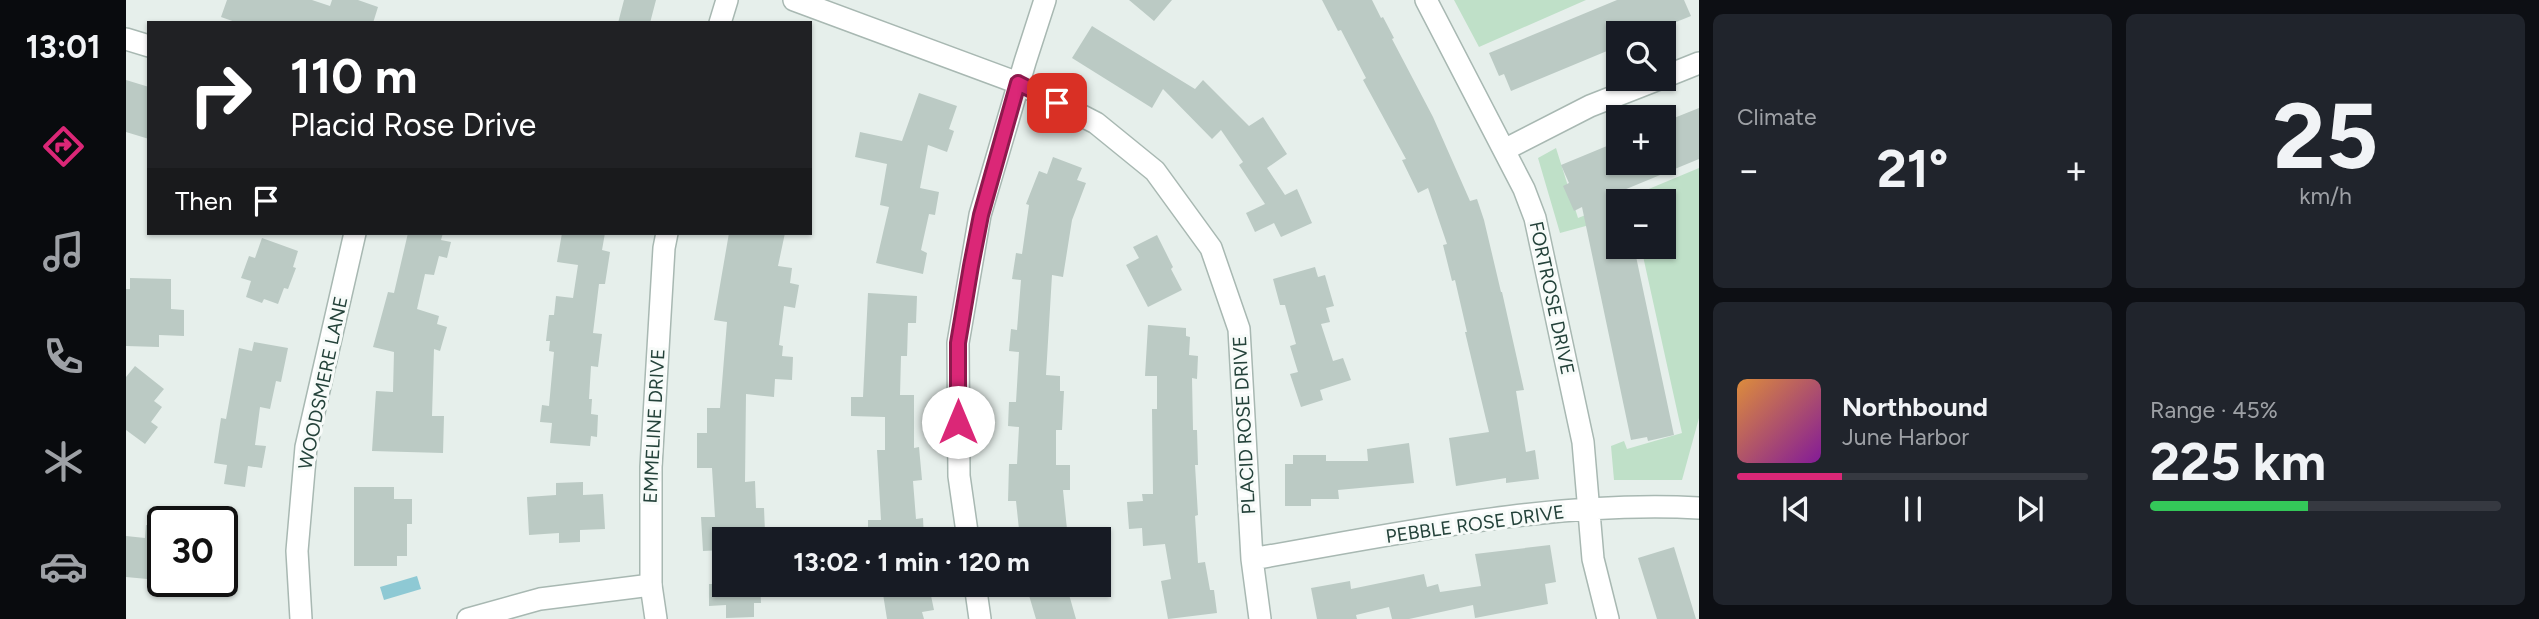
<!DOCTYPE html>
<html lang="en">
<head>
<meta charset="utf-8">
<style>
  :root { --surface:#171b24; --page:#20242c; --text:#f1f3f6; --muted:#9ea1a6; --line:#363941; --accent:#db2777 }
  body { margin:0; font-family:Figtree,sans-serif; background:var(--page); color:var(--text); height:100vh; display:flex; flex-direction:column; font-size:26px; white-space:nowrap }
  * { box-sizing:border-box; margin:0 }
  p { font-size:23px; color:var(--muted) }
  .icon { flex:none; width:38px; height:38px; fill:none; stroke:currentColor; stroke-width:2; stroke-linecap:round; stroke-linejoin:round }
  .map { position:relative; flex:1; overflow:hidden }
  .side { display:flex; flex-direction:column; gap:14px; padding:14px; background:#0d0f14; width:840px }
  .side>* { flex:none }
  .hud { position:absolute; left:21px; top:21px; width:665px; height:214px; border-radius:0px; box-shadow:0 2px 5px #0004; background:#202124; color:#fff; overflow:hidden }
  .fabs { position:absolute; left:1480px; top:21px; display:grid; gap:14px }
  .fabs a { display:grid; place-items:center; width:70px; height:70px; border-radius:0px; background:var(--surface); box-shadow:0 2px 5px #0004; font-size:35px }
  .speed { position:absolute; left:21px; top:506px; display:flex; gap:14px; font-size:35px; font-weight:700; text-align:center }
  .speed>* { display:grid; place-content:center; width:91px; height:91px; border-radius:50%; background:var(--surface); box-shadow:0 2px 5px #0004; line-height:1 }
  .speed .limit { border:4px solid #111; border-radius:10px; background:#fff; color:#111 }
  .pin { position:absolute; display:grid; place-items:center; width:60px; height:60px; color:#fff; margin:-30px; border-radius:14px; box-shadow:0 4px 10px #0006 }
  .me { position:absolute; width:77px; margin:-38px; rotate:0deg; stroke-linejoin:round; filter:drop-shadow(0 0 5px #0008) }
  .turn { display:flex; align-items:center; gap:24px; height:147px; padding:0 28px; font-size:32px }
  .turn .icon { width:91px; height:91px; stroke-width:2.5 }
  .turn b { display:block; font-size:49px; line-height:60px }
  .then { display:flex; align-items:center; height:66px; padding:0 28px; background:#0003; gap:14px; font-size:26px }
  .big { font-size:52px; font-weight:700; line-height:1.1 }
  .side .widget { flex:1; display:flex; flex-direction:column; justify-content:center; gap:10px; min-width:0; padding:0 24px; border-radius:10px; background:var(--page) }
  .side .dial { align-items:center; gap:0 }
  .dial b { font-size:91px; line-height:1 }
  .song { display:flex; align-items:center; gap:21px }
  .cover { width:84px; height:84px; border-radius:10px; background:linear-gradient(135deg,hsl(30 70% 55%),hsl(290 70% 35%)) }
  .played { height:7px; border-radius:4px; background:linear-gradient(90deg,var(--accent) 30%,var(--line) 30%) }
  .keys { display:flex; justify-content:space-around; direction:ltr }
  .heat { display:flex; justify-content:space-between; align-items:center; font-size:38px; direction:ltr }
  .charge { height:10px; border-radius:5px; background:linear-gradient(90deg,#34c759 45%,var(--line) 0) }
  .side .tiles { flex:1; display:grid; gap:14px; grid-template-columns:repeat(2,1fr) }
  .trip { position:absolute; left:586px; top:527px; width:399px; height:70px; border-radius:0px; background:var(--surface); box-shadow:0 2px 5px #0004; font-weight:700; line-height:70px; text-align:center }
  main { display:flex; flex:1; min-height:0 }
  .tabs { display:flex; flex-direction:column; width:126px; justify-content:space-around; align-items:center; background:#090b0e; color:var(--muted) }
  .tabs .icon { width:49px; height:49px }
  .tabs .selected { color:var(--accent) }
  .tabs b { font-size:32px; color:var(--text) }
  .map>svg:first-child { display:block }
</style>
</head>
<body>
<main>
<nav class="tabs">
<b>13:01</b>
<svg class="icon selected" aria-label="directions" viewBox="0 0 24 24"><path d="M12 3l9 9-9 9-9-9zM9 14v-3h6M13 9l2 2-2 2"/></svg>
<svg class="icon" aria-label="music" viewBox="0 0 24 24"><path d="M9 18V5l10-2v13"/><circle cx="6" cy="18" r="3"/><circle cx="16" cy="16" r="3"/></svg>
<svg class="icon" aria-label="phone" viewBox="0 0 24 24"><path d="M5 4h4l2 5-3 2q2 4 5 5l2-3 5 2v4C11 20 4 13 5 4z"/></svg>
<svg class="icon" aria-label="climate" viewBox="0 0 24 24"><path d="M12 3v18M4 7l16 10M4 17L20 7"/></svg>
<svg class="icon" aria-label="car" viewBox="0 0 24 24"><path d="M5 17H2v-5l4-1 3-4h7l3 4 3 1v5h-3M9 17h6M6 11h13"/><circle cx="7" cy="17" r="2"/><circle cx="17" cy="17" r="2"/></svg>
</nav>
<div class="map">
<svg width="1573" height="619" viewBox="0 0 1573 619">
  <rect width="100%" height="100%" fill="#e6efeb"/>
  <path fill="#bfe0c8" d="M1328,0H1460L1353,47Z
    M1430,148L1452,218L1493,202V217L1434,233L1412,158Z
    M1573,168V418L1556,480H1488L1485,446L1498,441L1501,449L1556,433L1515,247H1538V201H1494Z"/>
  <path fill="#8ec9d4" d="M291,576L295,589L258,600L254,587Z"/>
  <path fill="#bbcac4" d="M101,0H186L204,6L206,0H232L252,7L247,23H112L95,17Z
    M498,0H530L524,23H492Z
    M1003,0H1046L1028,21Z
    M1196,0H1246L1255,18L1257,17L1268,38L1266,39L1307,117L1344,201L1351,199L1358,220L1375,292H1376L1398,390L1390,391L1400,452L1409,450L1413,479L1380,483V478L1330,486L1323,438L1363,432L1339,332H1341L1329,280L1326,281L1317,245L1321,244L1302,188L1292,193L1276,160L1280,159L1237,80L1240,78L1215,30L1212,31Z
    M1491,0H1558L1565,16L1523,33H1493V46L1385,91L1378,74L1373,76L1363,53Z
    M966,26L1069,89L1077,80L1123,126L1137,117L1161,154L1141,168L1159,195L1171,189L1186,223L1155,237L1148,223L1129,232L1120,213L1139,204L1113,165L1117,162L1095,130L1086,139L1037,89L1026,108L946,58Z
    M0,80L23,87V139L0,132Z
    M793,93L831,106L823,129L828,131L821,152L802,145L794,188L813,192L809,215L803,214L795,250L801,253L797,274L750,263L763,207L754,205L761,164L729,157L734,132L776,141Z
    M1573,108V159L1493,192V247H1508L1548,435L1522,441L1521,437L1505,440L1456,207L1448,211L1437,186L1443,183L1435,165L1493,141V163H1538V122Z
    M927,157L956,168L951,180L960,183L946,220L937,277L926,275L920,375L934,376V391H938L936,430H930V465H944V490H937L942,539H894L890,501H882L883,464H891L893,427L882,426L883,402H890L893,352L883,351L885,329L891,330L895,280L886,279L890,253L896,254L903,205L900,204L913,171L921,174Z
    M282,233H317L315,240L325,242L321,258L313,256L308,275L299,274L291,309L313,316L311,324L321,327L314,351L308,349L306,416H318L317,453L246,451L250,391L267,392L268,352L247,347L262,292L268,293Z
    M436,233H479L476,250L484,252L479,284H473L467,333L476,334L472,367L465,366L463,399H466L465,414L472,415L471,437L465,436L464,446L424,443L426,423L414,422L416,405L423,406L428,352L423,351L424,341H420L423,315H428L430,296L447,298L452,265L431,262Z
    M603,233H659L652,266L666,268L664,283L673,285L669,308L658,306L653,345L657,346L656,356L667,357L666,380L649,379L648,397L620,394L619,482L629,481L630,508H638L639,532L606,534L607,539H598V550L577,551L575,517H589L586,468H571V433H581V408H594L601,322L588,320Z
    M1031,235L1047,267L1045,269L1056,290L1022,307L1000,265L1013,258L1007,247Z
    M136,238L172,251L167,267L170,268L162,289L158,288L152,304L138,299L136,303L120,297L125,281L115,278L123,256L129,258Z
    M1189,267L1192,277L1199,275L1208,306L1200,308L1204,322L1195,324L1207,361L1217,358L1225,380L1194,390L1197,400L1175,407L1164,374L1172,372L1164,346L1170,344L1159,305H1154L1147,279Z
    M4,278L45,279V309L58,310V336L33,335V347L0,346V289H4Z
    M742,293L791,296L790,323H782L781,356H775L774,395H788V448L793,447L796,480L787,481L790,519L797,518L798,539H742V520H755L751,450H759V417L725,416V397H737Z
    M1022,325L1060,328V336L1064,337L1063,355L1072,356L1071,379L1066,378L1067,430H1071L1072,465H1069L1072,515L1069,516L1072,563L1079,562L1084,590H1088L1091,613L1042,619L1035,581L1045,579L1039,544L1017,546L1016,528L1003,529L1001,502L1017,501L1016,494H1027L1026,409H1031V376H1019Z
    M128,342L162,348L155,382L150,381L144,409L134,407L129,445L140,446L136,468L122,466L119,487L98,484L101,465L88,463L95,418L100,419L113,348L126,351Z
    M9,366L38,389L28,401L36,407L25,422L32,427L19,444L0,430V377Z
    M1283,443L1288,483L1212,490L1213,499H1185V506H1159V464H1167V455H1200V461H1242L1241,449Z
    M457,482V495L477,494L479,529L454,530V542L433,543V533L403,535L401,497L430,495V483Z
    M228,487H268V499H286V524H281V556H271V566H228Z
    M20,525L36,526L32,580L0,577V536L19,538Z
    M1424,545L1430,582L1419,584L1422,604L1349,618L1347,605L1283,619H1266L1263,607L1230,615L1231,619H1191L1185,588L1224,581L1225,589L1298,574L1301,587L1312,584L1314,592L1355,586L1349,554Z
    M1548,547L1570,619H1531L1512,558Z
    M583,584H634L635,603H628V617L600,618V605L583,606Z
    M930,584H940L950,619H910L902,592Z
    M803,586L808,610L796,612L798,619H761L757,594Z"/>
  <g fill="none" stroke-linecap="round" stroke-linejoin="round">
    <defs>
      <path id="minor" d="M668,0L892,83L970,123L1029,171L1085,248L1113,329L1126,559L1134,619
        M1300,0L1398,189L1409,218L1457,442L1467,559L1482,619
        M0,39L23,46
        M1538,77L1573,63
        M1378,150L1464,106L1533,79
        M842,539L833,476L832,343L854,215L899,62L919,0
        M1126,559C1271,534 1426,500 1573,508
        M849,584L854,619
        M175,619L171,551L180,447L229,233
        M342,619L414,599L525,585"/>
      <path id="tertiary" d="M594,23L601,0
        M530,619L525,585V467L538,248L541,233"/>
    </defs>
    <use href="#minor" stroke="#a8b8b2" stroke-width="24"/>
    <use href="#tertiary" stroke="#a8b8b2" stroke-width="24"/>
    <use href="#minor" stroke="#fff" stroke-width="21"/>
    <use href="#tertiary" stroke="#fff" stroke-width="21"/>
  </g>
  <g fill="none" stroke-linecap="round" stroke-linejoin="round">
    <defs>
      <path id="route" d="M832,422V343L845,266L855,215L892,83L931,103"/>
    </defs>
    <use href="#route" stroke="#8e194d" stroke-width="18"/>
    <use href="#route" stroke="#db2777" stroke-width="12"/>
  </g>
  <g text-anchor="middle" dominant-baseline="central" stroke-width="6" stroke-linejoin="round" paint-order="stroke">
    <g font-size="19" fill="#24423a" stroke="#f7fbf9">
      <text transform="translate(1426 298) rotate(78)">FORTROSE DRIVE</text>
      <text transform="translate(197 383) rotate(-78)">WOODSMERE LANE</text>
      <text transform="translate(1118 425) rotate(-93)">PLACID ROSE DRIVE</text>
      <text transform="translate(528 426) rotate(-87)">EMMELINE DRIVE</text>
      <text transform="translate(1349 524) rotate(-8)">PEBBLE ROSE DRIVE</text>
    </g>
  </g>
</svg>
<div class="fabs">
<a><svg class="icon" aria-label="search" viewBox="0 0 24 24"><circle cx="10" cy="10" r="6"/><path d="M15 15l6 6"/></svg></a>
<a>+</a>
<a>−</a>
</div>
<div class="speed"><div class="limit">30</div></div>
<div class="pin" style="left:931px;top:103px;background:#d93025"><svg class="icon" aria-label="arrive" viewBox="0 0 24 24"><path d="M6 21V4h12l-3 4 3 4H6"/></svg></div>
<svg class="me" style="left:832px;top:422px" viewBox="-20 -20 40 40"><circle r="19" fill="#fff"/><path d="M0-13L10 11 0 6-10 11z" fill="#db2777"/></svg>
<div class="trip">13:02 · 1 min · 120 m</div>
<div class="hud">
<div class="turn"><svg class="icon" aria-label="right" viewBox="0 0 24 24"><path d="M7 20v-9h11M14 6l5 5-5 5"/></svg><div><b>110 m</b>Placid Rose Drive</div></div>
<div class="then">Then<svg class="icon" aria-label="arrive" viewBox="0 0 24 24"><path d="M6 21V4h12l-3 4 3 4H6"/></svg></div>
</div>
</div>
<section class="side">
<div class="tiles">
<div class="widget"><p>Climate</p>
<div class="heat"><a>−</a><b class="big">21°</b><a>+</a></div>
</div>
<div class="widget dial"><b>25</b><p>km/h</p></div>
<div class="widget">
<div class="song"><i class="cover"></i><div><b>Northbound</b><p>June Harbor</p></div></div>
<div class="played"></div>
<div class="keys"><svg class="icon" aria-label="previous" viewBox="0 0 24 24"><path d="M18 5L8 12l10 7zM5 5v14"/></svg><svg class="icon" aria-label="pause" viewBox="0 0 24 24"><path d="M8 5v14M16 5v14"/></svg><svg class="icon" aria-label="next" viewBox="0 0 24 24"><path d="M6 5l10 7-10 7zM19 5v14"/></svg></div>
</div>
<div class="widget"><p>Range · 45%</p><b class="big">225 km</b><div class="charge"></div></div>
</div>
</section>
</main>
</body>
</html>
